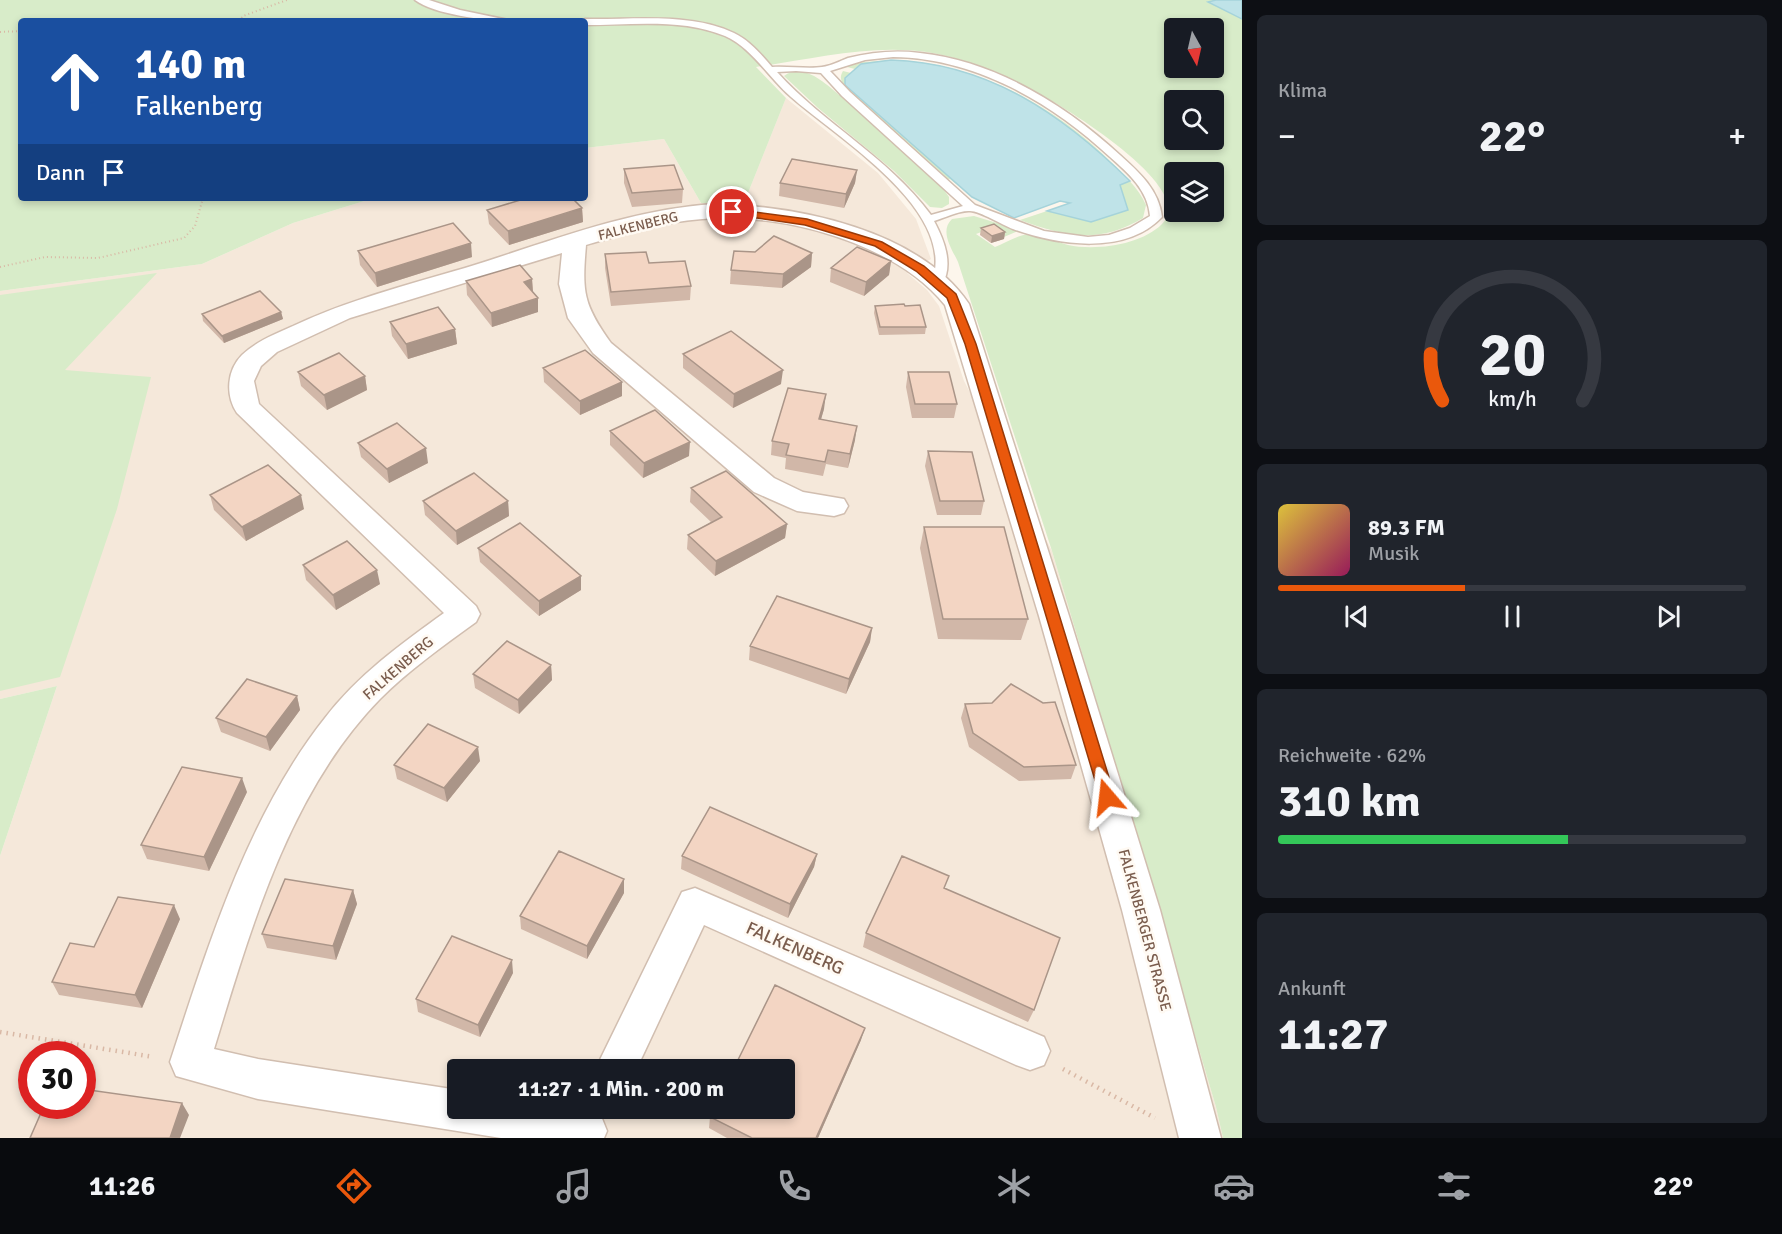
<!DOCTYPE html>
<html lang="de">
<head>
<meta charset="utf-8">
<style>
  :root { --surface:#171b24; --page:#20242c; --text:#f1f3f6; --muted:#9ea1a6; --line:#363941; --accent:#ea580c }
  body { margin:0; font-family:Signika,sans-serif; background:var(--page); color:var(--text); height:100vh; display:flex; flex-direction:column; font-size:22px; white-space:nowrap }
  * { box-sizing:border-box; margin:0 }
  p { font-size:20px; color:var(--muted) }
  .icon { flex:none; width:33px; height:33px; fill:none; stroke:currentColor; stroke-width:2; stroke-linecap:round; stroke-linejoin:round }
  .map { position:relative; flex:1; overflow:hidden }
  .details { display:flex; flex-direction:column; gap:15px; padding:15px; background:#0d0f14; width:540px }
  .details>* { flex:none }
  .top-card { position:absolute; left:18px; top:18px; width:570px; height:183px; border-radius:6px; box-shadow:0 3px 9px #0003; background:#1a4fa0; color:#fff; overflow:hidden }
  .needle { width:39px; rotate:172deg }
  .fabs { position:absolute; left:1164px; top:18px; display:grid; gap:12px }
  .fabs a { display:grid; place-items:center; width:60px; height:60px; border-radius:6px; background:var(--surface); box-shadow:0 3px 9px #0003; font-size:30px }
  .speed { position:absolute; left:18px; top:1041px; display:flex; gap:12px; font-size:30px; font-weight:700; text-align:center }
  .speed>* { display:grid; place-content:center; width:78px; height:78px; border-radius:50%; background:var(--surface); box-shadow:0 3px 9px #0003; line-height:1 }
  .speed .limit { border:9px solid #d22; background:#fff; color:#111 }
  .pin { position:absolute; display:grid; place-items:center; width:51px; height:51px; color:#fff; margin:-26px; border:3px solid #fff; border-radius:50%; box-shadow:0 2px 6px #0007 }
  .me { position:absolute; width:66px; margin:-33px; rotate:343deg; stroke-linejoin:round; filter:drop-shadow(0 0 4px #0008) }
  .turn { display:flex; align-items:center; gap:21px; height:126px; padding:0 18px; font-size:27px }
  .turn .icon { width:78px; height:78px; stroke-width:2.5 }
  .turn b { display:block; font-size:42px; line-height:51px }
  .then { display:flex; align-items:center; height:57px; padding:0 18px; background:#0003; gap:12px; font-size:22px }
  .big { font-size:45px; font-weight:700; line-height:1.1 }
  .details .widget { flex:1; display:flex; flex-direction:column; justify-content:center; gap:9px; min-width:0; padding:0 21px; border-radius:9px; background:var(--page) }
  .details .dial { align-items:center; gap:0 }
  .dial svg { height:156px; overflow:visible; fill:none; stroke:var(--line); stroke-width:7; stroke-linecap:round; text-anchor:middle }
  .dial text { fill:var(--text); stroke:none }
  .song { display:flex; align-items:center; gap:18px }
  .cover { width:72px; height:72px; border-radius:9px; background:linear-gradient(135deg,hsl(50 70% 55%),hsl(330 70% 35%)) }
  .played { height:6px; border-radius:3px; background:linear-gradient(90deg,var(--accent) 40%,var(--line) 40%) }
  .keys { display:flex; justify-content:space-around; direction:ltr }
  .heat { display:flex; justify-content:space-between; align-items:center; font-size:33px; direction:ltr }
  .charge { height:9px; border-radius:4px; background:linear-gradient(90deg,#34c759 62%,var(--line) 0) }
  .trip { position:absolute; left:447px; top:1059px; width:348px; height:60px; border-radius:6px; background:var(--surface); box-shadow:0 3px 9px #0003; font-weight:700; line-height:60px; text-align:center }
  .tabs { display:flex; height:96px; justify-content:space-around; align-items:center; background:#090b0e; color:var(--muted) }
  .tabs .icon { width:42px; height:42px }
  .tabs .active { color:var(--accent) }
  .tabs b { font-size:27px; color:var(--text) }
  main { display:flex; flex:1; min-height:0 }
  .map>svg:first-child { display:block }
</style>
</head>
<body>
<main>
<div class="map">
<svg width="1242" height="1138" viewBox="0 0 1242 1138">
  <rect width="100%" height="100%" fill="#fdf6ec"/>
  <path fill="#f5e8da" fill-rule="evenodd" d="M786,98L878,173L916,219L931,259L907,273L927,290L939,306L964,381L1052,551L1216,1107L1223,1138H0V856L57,686L0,699V291L202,264L293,223L374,198H585V148L664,139L701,203H744ZM32,1054H82V1106H32ZM458,1070H784V1108H458Z"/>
  <path fill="#d8ecc9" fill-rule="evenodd" d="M0,0H1216L1209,2L1242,19V1138H1223L1216,1107L1052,551L958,262C952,249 939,231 952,219L974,216L1020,230L1004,237L992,228L976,234L995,247C1005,243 1018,235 1029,234C1040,233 1057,242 1068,245C1096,251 1141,245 1162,224C1201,186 1047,96 1021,84C991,70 960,57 927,52C869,44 813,59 756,67L786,98L744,203H701L664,139L585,148V21H21V198H374L293,223L202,264L0,291ZM1174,28H1214V68H1174ZM1174,100H1214V140H1174ZM1174,172H1214V212H1174Z
    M891,60C974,62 1053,104 1111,162C1124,175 1138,187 1146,205L1143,218C1100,244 1066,237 1020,220L1047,211L1091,222L1071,202L1060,201L1014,218L972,197L950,179L939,183L949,197V204L942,208L930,207L894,171L818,108L784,76C803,62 825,83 839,95L851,93C845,85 837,81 843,71L851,73L855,69L847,67L852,63Z
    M157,273L65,370L151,377L117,509L60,677L0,691V295Z
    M57,686L0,856V699Z"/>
  <path fill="#bfe3e8" stroke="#a5d3da" stroke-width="1.5" d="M1216,0H1242V19L1208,2Z
    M891,60C989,63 1063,115 1130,181L1120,185L1128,210L1091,222L1047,211L1070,203L1060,201L1014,218L972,197L845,85V78L861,64Z"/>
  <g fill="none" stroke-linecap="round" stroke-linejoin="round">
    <defs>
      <path id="lane" d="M415,0H429L460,10L513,21C488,21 435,15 415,0Z
        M585,19C632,20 690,12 734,33C749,40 761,54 772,67C788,66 808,69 822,67C831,66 840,61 848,58C872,52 896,50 920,53C995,61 1066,105 1120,155C1139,172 1159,190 1162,217C1125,256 1057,245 1013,229C1002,225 980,211 970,211C960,210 944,218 934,221C944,240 954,264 942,285H934L932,282C958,210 836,137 791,97C769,78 752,48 725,36C683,18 630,25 585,25V21H581ZM893,57C975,58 1051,102 1110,157C1128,173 1148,190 1150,216L1130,228L1109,235L1088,237L1044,231L975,205L850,92L830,71L865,60ZM796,71L821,73L842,96L963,206L931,215C887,156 825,125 777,72Z"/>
      <path id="street" d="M715,204C799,206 919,230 969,304L1069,616L1160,910L1221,1138H1179L1122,910L1039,616L945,305C894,242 781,212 702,219C662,222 624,234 586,245C582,292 583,304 611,343L774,478L803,492L844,499L848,506L844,513L834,516L797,511L754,492L593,353L568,318L559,284L562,253L350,318L277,352L261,366L254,381L259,404L476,606L480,614L476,622C443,646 409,670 380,699C289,792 251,928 214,1049L258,1059L458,1090V1108L586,1110L601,1116L607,1131L604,1138H501L258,1099L176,1076L170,1062C208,946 248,815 325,718C358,675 401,644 444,613L237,413C225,395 227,370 242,355C257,341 275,334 293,326C348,300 407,285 465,268C546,243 630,209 715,204Z
        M695,888L1044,1037L1050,1051L1044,1065L1030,1070L1016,1065L704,925L636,1070H595L682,892Z"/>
    </defs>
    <use href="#lane" stroke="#d1beb0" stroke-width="3"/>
    <use href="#street" stroke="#d1beb0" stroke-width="3"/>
    <path stroke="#d9b8a5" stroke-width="2" stroke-dasharray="1 3" stroke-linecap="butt" d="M239,21L243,16L287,0
      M0,32L21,31
      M0,267L45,257L98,258L184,238L195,226L203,198"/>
    <path stroke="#d9b8a5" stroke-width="4.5" stroke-dasharray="1.5 5" stroke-linecap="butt" d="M0,1032L154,1057
      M1063,1069L1155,1118"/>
    <use href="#lane" fill="#fff" fill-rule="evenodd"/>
    <use href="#street" fill="#fff" fill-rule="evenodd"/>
  </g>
  <path fill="#d1b7a8" d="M624,169L683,189L682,203L632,207L624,183Z
    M857,170L855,183L844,208L779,196L780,183Z
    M582,208L583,222L509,245L489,224L487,210Z
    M981,228L1005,232L1004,239L991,243L980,235Z
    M358,251L472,257L377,287L360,265Z
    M755,252L812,253L811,267L782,288L730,284L731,270Z
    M605,254L649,263L691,286L690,300L611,306L605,268Z
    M891,261L889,275L864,296L830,282L831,268Z
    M532,279L533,292L538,312L492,327L467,295L466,281Z
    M875,306H905L926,327L925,334L879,335L874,313Z
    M281,312L283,319L224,343L203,321L202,314Z
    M390,322L455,329L457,344L408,359L392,336Z
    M683,354L781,384L733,408L683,368Z
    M543,368L622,396L580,415L544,382Z
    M298,372L365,376L367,390L327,410L301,386Z
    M908,372L957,404L954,418H912L906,387Z
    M824,409L821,419L855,440L848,468L826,464L823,476L785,469L786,458L771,455L772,441Z
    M610,431L689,456L643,478L610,445Z
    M358,443L428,463L389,483L361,457Z
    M928,451L984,501L981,515H937L925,466Z
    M691,488L787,524L785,538L715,576L687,549L688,535L711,522L690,502Z
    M210,495L304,509L246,541L214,510Z
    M423,501H508L509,516L457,545L425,515Z
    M924,527L1028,619L1021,640L938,639L920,548Z
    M478,548L581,576V590L539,616L480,562Z
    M303,565L380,584L336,610L306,580Z
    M872,628L870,642L846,694L749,660L750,646Z
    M551,665L552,680L519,714L475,688L473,674Z
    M297,696L300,710L270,751L221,732L216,718Z
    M965,704L1076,765L1071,779L1019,781L969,747L961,718Z
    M480,761L447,802L397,779L394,765Z
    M247,792L209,871L147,859L141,845Z
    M817,854L814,867L788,918L681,869L682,856Z
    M945,888L1034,1010L1028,1022L863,947L866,933Z
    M353,890L357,904L336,960L267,948L262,934Z
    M624,893L587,959L521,929L520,916Z
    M180,919L142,1008L59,995L52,982L94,947Z
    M513,973L480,1037L418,1012L416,999Z
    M861,1040L818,1138H727L709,1128L710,1117Z"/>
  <path fill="#aa9588" d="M857,170L855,183L844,208L846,194Z
    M582,208L583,222L509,245L508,231Z
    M1005,232L1004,239L991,243L992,236Z
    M471,243L472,257L377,287L375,273Z
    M812,253L811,267L782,288L783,274Z
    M891,261L889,275L864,296L866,282Z
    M532,279L533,293L524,282Z
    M538,298V312L492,327L491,313Z
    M281,312L283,319L224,343L222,336Z
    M455,329L457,344L408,359L406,344Z
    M783,370L781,384L733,408L734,394Z
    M365,376L367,390L327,410L324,395Z
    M622,382V396L580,415V401Z
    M826,394L824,409L817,433L819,419Z
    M857,426L855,440L848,468L850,454Z
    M690,442L689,456L643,478L644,463Z
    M426,448L428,463L389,483L387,469Z
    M301,495L304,509L246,541L242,527Z
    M508,501L509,516L457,545L456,531Z
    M787,524L785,538L715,576L716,561Z
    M377,570L380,584L336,610L333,595Z
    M581,576V590L539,616V601Z
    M872,628L870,642L846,694L849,679Z
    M551,665L552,680L519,714L518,700Z
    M297,696L300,710L270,751L266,737Z
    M478,747L480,761L447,802L444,788Z
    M242,778L247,792L209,871L204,857Z
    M817,854L814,867L788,918L790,904Z
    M624,879V893L587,959V946Z
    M353,890L357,904L336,960L333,946Z
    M174,905L180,919L142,1008L135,995Z
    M512,960L513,973L480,1037L478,1025Z
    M865,1028L861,1040L818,1138H816Z
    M182,1103L189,1115L180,1138H170Z"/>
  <path fill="#f3d5c3" stroke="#aa9588" stroke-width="1.5" d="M792,159L857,170L846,194L780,183Z
    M674,165L683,189L632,193L624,169Z
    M527,198H572L582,208L508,231L487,210Z
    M453,223L471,243L375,273L358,251Z
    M994,224L1005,232L992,236L981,228Z
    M774,236L812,253L783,274L731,270L734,251L755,252Z
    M857,247L891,261L866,282L831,268Z
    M646,252L649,263L685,261L691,286L611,292L605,254Z
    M520,265L532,279L524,282L538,298L491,313L466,281Z
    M260,291L281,312L222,336L202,314Z
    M904,304L905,306L920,305L926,327H880L875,306Z
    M438,307L455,329L406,344L390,322Z
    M731,331L783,370L734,394L683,354Z
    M585,350L622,382L580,401L543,368Z
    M339,353L365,376L324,395L298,372Z
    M908,372H949L957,404H915Z
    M788,388L826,394L819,419L857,426L850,454L828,450L825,462L786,455L789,444L772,441Z
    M655,410L690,442L644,463L610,431Z
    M397,423L426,448L387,469L358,443Z
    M928,451L972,452L984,501H940Z
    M268,465L301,495L242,527L210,495Z
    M726,471L787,524L716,561L688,535L722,517L691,488Z
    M474,473L508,501L456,531L423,501Z
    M520,523L581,576L539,601L478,548Z
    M924,527H1004L1028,619H943Z
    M347,541L377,570L333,595L303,565Z
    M777,596L872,628L849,679L750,646Z
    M507,641L551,665L518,700L473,674Z
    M247,679L297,696L266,737L216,718Z
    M1011,684L1043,703L1055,702L1076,765L1024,767L973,733L965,704L992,703Z
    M428,724L478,747L444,788L394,765Z
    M182,767L242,778L204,857L141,845Z
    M710,807L817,854L790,904L682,856Z
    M559,851L624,879L587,946L520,916Z
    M902,856L949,876L944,888L1060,938L1034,1010L866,933Z
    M285,879L353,890L333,946L262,934Z
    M118,897L174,905L135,995L52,982L70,943L94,947Z
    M452,936L512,960L478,1025L416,999Z
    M775,985L865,1028L816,1138H752L710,1117L714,1108H784V1070H733Z
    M82,1089L182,1103L170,1138H30L44,1106H82Z"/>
  <path fill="#ea580c" stroke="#983908" stroke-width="1.5" d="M732,209L807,219L882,242L924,266L956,294L976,344L1115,797L1113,802L1107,804L1102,802L1100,797L965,344L947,298L916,271L875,246L805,225L729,214L727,212Z"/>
  <g text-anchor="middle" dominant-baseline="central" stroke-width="5" stroke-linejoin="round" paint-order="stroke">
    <g font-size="14" fill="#7a5c4d" stroke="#fffaf3">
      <text transform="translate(638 226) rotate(-14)">FALKENBERG</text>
    </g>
    <g font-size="15" fill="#7a5c4d" stroke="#fffaf3">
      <text transform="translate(398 668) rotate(-41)">FALKENBERG</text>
      <text transform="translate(1145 930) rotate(75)">FALKENBERGER STRASSE</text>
    </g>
    <g font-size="18" fill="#7a5c4d" stroke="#fffaf3">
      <text transform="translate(795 948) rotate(24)">FALKENBERG</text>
    </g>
  </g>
</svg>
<div class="fabs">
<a><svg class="needle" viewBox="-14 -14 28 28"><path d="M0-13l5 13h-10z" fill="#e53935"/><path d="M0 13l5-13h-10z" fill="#9ea1a6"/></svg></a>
<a><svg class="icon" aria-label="search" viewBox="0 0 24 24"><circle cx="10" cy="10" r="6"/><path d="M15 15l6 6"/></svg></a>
<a><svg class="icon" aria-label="layers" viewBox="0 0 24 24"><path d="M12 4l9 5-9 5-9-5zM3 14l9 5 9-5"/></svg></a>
</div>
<div class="speed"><div class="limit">30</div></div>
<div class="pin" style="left:732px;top:212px;background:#d93025"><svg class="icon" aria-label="arrive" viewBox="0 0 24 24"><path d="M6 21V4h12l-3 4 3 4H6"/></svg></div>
<svg class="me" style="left:1107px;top:797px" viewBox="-20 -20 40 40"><path d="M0-17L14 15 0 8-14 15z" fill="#ea580c" stroke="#fff" stroke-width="4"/></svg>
<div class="trip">11:27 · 1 Min. · 200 m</div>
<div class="top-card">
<div class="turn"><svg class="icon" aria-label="ahead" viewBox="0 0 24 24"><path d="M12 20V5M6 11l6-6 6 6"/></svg><div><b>140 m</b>Falkenberg</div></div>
<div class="then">Dann<svg class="icon" aria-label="arrive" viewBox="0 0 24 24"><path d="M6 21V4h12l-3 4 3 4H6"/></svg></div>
</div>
</div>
<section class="details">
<div class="widget"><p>Klima</p>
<div class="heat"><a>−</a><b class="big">22°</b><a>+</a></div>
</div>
<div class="widget dial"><svg viewBox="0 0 100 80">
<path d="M14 69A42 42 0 1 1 86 69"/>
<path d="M14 69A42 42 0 0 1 8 45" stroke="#ea580c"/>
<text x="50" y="56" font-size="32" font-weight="700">20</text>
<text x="50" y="72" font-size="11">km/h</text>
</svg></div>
<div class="widget">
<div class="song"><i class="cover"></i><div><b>89.3 FM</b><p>Musik</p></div></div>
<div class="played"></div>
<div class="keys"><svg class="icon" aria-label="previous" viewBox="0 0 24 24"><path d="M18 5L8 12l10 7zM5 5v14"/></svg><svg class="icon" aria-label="pause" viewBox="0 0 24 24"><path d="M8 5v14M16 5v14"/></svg><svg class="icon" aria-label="next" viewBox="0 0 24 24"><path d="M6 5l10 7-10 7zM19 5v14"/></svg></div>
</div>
<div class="widget"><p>Reichweite · 62%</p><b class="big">310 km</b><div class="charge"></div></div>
<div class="widget"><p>Ankunft</p><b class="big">11:27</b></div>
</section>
</main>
<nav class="tabs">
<b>11:26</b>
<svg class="icon active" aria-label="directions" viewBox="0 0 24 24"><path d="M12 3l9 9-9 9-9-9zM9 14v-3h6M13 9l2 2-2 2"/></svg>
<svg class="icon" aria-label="music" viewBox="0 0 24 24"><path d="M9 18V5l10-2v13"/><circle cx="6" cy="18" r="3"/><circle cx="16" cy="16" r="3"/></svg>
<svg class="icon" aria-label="phone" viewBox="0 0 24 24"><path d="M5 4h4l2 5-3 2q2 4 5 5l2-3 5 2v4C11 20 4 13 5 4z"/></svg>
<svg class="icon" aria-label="climate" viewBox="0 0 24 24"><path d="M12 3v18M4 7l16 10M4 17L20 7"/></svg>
<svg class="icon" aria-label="car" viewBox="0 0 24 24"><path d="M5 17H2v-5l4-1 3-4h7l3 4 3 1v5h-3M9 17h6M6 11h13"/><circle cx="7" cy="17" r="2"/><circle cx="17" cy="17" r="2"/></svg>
<svg class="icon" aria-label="filters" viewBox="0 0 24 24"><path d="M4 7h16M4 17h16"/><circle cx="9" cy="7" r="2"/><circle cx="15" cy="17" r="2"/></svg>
<b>22°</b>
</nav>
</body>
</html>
